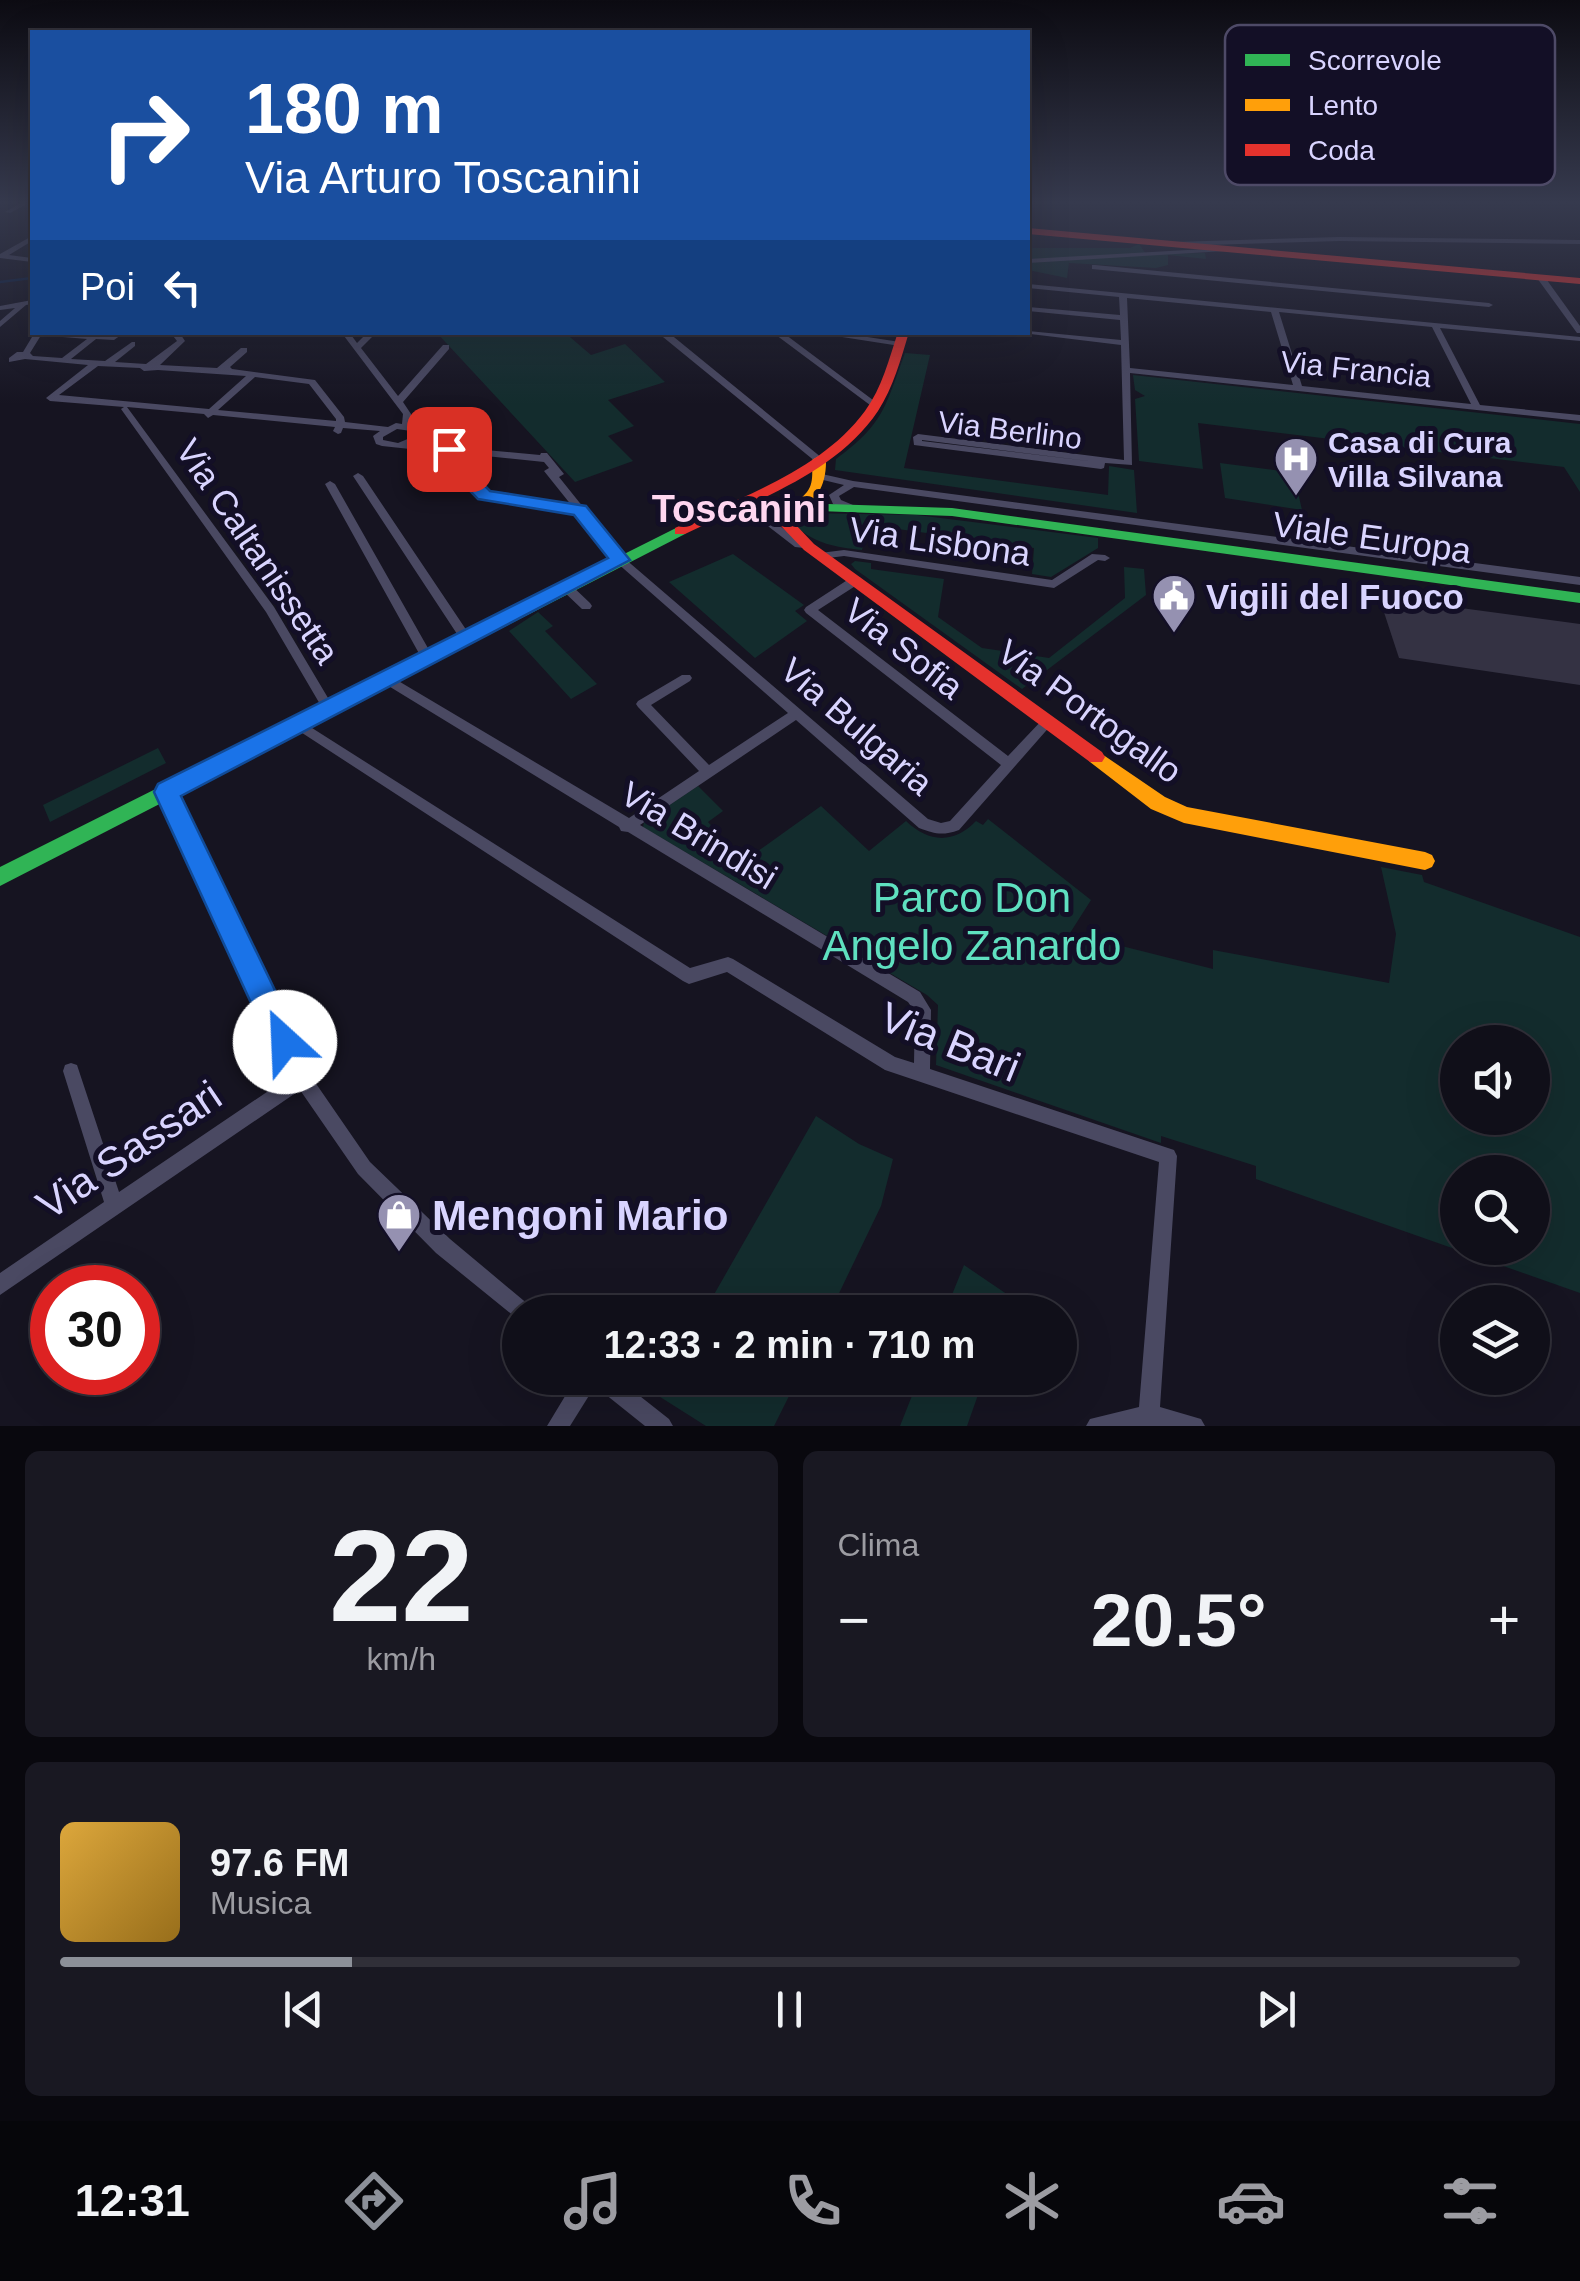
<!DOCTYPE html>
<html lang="it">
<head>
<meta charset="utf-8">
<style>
  :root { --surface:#100f19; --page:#191822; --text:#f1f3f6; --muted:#9c9ca2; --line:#302f38; --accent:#8c9099 }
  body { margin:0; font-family:Arial,sans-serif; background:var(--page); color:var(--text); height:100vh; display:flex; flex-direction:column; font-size:38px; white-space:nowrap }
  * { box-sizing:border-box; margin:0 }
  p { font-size:32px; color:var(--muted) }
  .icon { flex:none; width:55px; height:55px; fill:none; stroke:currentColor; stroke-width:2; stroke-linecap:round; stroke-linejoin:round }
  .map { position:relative; height:1426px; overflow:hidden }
  .sheet { display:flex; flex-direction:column; gap:25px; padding:25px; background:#09080e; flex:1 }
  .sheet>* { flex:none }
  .hud { position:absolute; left:30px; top:30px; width:1000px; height:305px; border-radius:0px; box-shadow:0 10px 40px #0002,0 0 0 2px var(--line); background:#1a4fa0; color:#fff; overflow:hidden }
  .controls { position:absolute; left:1440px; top:1025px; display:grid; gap:20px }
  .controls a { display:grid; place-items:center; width:110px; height:110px; border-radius:50%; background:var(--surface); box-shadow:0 10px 40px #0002,0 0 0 2px var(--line); font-size:50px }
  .speed { position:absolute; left:30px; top:1265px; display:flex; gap:20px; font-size:50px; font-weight:700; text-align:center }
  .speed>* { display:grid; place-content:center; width:130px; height:130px; border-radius:50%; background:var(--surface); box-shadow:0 10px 40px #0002,0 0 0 2px var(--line); line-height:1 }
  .speed .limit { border:15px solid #d22; background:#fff; color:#111 }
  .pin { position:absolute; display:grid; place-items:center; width:85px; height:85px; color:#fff; margin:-42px; border-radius:20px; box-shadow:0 5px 15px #0006 }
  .me { position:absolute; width:110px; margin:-55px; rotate:335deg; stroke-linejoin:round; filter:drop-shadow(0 0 8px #0008) }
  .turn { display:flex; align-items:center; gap:35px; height:210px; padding:0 50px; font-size:45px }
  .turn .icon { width:130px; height:130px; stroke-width:2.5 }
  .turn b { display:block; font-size:70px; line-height:85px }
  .then { display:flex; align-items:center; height:95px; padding:0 50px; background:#0003; gap:20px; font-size:38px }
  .big { font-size:75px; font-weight:800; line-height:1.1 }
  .sheet .card { flex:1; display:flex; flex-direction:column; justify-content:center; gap:15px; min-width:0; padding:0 35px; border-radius:15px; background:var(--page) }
  .sheet .dial { align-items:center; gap:0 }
  .dial b { font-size:130px; line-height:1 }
  .song { display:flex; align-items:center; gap:30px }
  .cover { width:120px; height:120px; border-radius:15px; background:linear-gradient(135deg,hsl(40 70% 55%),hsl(40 70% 35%)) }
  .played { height:10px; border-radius:5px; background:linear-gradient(90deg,var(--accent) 20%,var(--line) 20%) }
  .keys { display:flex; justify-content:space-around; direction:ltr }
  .heat { display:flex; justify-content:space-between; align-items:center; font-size:55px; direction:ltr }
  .sheet .tiles { flex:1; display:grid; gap:25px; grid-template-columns:1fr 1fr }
  .card:last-child { grid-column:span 2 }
  .trip { position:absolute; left:502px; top:1295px; width:575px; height:100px; border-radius:50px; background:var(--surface); box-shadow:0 10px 40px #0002,0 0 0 2px var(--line); font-weight:800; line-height:100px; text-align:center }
  .tabs { display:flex; height:160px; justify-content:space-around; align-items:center; background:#06060a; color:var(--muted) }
  .tabs .icon { width:70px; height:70px }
  .tabs .active { color:var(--accent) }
  .tabs b { font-size:45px; color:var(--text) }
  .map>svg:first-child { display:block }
</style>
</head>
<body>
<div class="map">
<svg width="1580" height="1426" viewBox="0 0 1580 1426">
  <rect width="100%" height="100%" fill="#161421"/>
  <path fill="#132c2d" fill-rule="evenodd" d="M1139,244L1146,254L1205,253L1206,259L1168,255V265L1156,268L1069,263L1067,278L1028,270V248H1130Z
    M437,333H581L570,337L591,355L625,344L665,382L608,400L634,426L608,436L633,461L575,482Z
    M905,353L930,355L904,468L1108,495L1109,466L1134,470L1137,513L835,470L836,459C884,424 885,407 905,353Z
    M1133,375L1580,424V492L1564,467L1198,423L1203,469L1139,461L1135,399L1145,396L1135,390Z
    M1220,463L1289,472L1294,475L1302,510L1225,498Z
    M805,513L917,515L1098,538V548L1051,577L1032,574L1034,548L869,525L862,550C834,547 817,544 795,526L798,515Z
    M733,554L804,605L795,611L807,621L755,658L669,582Z
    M855,561L871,563V569L944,579L938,617L982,648L1049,658L1125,598L1124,567L1144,569L1146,595L1022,689L855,569L851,564Z
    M538,612L553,626L545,631L597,684L571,699L509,631Z
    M158,748L166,763L50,822L43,805Z
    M698,786L723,811L708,822L744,861L821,806L869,851L906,821C929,843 954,844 976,821L983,825L988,819L1091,900L1070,933L1213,969V950L1389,983L1396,934L1381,867L1422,875L1424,882L1580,937V1293L1256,1179V1166L1161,1136V1143L936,1065L938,1005L927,995L643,827L644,822ZM1458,1042H1532V1118H1458ZM1458,1172H1532V1248H1458Z
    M816,1116L859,1144L893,1159L881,1206L830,1312H704Z
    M964,1265L1014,1299L1008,1312H945Z
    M667,1378H798L774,1426H706L657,1395Z
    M919,1378H984L967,1426H900Z"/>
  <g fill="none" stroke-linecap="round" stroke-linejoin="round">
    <path stroke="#0d2144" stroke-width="2.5" d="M0,282L32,278"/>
  </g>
  <path fill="#343243" d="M1379,597L1580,624V685L1399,658Z"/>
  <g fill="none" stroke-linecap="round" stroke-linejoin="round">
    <path fill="#4a4962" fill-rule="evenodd" d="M19,204H27L10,213L5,212Z
      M32,236V241L9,255L32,258V262L0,258V254Z
      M1340,237L1580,240V244L1340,241L1174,246L1171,244L1174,242Z
      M1223,248L1226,250L1225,251L1028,263V259Z
      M1095,265L1489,303L1493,305L1489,307L1092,269V265Z
      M1541,276H1544L1580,326V333H1577L1537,278Z
      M1028,284L1580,337V341L1440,328L1480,405L1580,415V421L1130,373L1132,465L1105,463L1104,468L1101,469L914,445L913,437L918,434L1124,460L1121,345L1014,332H1028V331L1121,340L1120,320L1028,311V307L1120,315L1119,297L1028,288ZM1127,298L1271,312L1293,385L1130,368ZM1279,312L1432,327L1471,404L1302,386ZM922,440L1096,462L922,441Z
      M32,300V304L26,305L0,327V321L15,308L0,310V306Z
      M35,332H43L30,353L33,356L62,358L87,339L51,336H48V332L112,336L116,332H125L114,340L96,339L71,359L105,361L132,342H135V346L115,362L146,364L177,341L170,332H179L185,341L160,365L217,368L241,348H247V352L230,367L232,369L315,380L344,417L345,422L388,427L396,423L402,424L403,414L341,332H349L357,343L368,332H377L361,348L398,396L443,345H449V349L403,402L411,414V426L419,427L420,430L449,441L453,447L540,455L541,453H547L564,474L559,477L624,558L928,819L941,823L950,821L1001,765L806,613L804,610L806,607L852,577H860L861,580L860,583L818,610L1008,756L1044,718H1052L1054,721L1052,724L959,830C942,836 935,834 919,828L796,720L640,825L920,992L931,1010L930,1069L1174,1150L1177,1156L1160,1407L1201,1419L1205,1426H1086L1090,1419L1139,1407L1159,1162L885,1070L727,972L689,984L683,981L293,727L291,724L293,721H301L690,968L728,957L733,959L895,1057L914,1063L915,1012L908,1002L628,832L621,831L619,827L382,682L380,679L382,676H390L629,818L699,771L638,707L636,704L638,701L682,675H690L692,678L690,681L651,705L709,765L788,713L616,562L577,513L516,506L496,501L482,494L468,484L456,468L442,445L419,436L417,442L413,444L431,445L443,449L438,452L382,446L376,444L373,436L380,431L343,428L341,433L338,434L333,431L335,427L213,415L208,418L204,414L127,407L274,607L334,708L328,713L324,711L266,612L121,409L124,407L50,401L46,398L88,365L25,359L9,362V358L17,352H23ZM98,366L140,368L144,371L158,370L246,376L209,409L59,395ZM255,377L309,384L336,419V421L218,410ZM397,429L411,431L410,438L398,443L383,440V437ZM456,453L544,462L549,468L544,471L572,506C518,500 486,505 456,453Z
      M772,332H782L881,406L874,408Z
      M810,332H835L900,342L904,344L900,346Z
      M663,333H669L822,458V462H816L663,337Z
      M358,473L363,476L469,634L471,637L469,640H461L353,476Z
      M822,474L853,481L1580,577V585L854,487L839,496L841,500L853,505V509H845L833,504L829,495L844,485L819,479L817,477Z
      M330,481L335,484L433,657L431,660L427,661L421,657L325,484Z
      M759,511L802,542L813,545V549L795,547L755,516V512Z
      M844,550L1052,580L1092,554L1105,555L1110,558L1105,561L1098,560L1054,588L844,556L820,559L815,556L820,553Z
      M566,583L570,584L590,603L592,606L590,609H582L562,590L561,587Z
      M167,785L172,787L174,791L308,1072L370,1162L450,1239L529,1305L532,1312H520V1321L436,1253L358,1174L300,1090L0,1295V1273L104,1202L63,1071L65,1065L71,1063L77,1065L119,1192L292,1075L160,791L162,787Z
      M576,1378H617L669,1419L673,1426H645L595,1386L570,1426H547Z"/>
    <path fill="#30b455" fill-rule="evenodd" d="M797,503L952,508L1580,593V603L952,516L792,510V504Z
      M680,526L687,531L685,534L0,886V867Z"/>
    <path fill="#ff9f0a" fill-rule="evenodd" d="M819,456L826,460C827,525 760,519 712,523L705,519L712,515C739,512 788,516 807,492C814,483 812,471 812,460Z
      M1096,750L1165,797L1187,807L1425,852L1432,855L1435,861L1432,867L1425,870L1184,823L1151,809L1090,762L1087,757L1090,752Z"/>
    <path fill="#e5322d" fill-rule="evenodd" d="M1028,228L1580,278V284L1028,234Z
      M898,332H909C901,359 893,388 878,411C835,475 751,502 685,534H675V528C740,497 821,471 865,411C882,388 889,359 898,332Z
      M797,503L804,507L796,525L814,544L1102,752L1105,757L1102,762H1090L804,550L781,526L792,504Z"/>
  </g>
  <linearGradient id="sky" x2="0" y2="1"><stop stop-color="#0c0b12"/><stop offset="0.5" stop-color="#363a4e"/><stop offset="1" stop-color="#363a4e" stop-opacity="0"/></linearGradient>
  <rect width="1580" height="404" fill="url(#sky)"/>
  <path fill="#1a73e8" stroke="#114b97" stroke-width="2.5" d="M449,444L455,446L466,467L490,491L586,506L630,560L181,796L300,1042L295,1053L285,1057L274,1053L154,792L158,784L608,558L574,515L478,499L452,472L441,449Z"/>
  <defs>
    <symbol id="hospital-pin" viewBox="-11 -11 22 30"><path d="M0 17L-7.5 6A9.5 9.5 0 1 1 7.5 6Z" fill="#9591b1" stroke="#130f26"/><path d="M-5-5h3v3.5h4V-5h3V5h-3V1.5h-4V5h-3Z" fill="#fff"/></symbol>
    <symbol id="civic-pin" viewBox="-11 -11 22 30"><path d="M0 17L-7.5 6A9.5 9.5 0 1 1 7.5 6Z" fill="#9591b1" stroke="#130f26"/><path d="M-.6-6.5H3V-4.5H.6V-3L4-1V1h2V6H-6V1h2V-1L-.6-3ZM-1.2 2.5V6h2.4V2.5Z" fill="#fff"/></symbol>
    <symbol id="shop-pin" viewBox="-11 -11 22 30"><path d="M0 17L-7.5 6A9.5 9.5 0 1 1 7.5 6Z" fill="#9591b1" stroke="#130f26"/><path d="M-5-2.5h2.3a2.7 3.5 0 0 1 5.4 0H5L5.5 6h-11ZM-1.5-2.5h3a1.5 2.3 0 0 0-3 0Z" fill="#fff"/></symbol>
  </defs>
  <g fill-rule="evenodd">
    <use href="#hospital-pin" x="1271" y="434" width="50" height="68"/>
    <use href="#civic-pin" x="1149" y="571" width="50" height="68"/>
    <use href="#shop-pin" x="374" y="1190" width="50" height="68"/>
  </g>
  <g text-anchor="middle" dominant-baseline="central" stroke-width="10" stroke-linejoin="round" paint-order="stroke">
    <g font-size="30" fill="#d9d4ff" stroke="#130f26">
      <text transform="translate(1356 369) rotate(6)">Via Francia</text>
      <text transform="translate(1010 430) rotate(7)">Via Berlino</text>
    </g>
    <g font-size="30" font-weight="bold" fill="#d9d4ff" stroke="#130f26" text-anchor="start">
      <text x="1328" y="442">Casa di Cura<tspan x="1328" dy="34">Villa Silvana</tspan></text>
    </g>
    <g font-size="35" fill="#d9d4ff" stroke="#130f26">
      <text transform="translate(1372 537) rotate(8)">Viale Europa</text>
      <text transform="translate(940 541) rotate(8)">Via Lisbona</text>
      <text transform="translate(258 551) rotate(56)">Via Caltanissetta</text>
      <text transform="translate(904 648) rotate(38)">Via Sofia</text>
      <text transform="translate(1090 711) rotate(36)">Via Portogallo</text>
      <text transform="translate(857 726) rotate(41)">Via Bulgaria</text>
      <text transform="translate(699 835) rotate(31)">Via Brindisi</text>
    </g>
    <g font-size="35" font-weight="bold" fill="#d9d4ff" stroke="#130f26" text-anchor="start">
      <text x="1206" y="596">Vigili del Fuoco</text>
    </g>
    <g font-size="38" font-weight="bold" fill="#ffd6f0" stroke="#130f26">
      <text x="739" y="509">Toscanini</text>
    </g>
    <g font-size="42" fill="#5fe0c0" stroke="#130f26">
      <text x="972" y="897">Parco Don<tspan x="972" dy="48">Angelo Zanardo</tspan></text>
    </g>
    <g font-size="42" fill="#d9d4ff" stroke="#130f26">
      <text transform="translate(950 1042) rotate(22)">Via Bari</text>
      <text transform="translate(129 1150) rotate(-34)">Via Sassari</text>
    </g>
    <g font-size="42" font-weight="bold" fill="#d9d4ff" stroke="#130f26" text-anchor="start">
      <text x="432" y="1215">Mengoni Mario</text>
    </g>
  </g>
  <rect x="1225" y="25" width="330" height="160" rx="15" fill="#130f26" stroke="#4e4a67" stroke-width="2.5"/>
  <rect x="1245" y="54" width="45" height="12" fill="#30b455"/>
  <rect x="1245" y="99" width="45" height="12" fill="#ff9f0a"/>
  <rect x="1245" y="144" width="45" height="12" fill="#e5322d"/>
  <g font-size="28" fill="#d9d4ff">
    <text x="1308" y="70">Scorrevole</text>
    <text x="1308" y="115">Lento</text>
    <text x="1308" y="160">Coda</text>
  </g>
</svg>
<div class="controls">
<a><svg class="icon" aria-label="sound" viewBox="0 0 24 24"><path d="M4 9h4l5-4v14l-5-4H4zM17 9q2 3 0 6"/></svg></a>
<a><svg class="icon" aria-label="search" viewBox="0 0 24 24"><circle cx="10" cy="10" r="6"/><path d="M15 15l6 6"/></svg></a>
<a><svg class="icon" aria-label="layers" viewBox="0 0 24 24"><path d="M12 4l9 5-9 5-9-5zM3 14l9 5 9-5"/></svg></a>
</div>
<div class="speed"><div class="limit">30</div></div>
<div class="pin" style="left:449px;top:449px;background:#d93025"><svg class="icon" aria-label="arrive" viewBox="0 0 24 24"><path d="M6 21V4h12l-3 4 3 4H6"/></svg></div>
<svg class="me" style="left:285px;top:1042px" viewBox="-20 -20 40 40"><circle r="19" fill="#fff"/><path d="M0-13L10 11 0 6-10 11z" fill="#1a73e8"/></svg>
<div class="trip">12:33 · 2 min · 710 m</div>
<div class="hud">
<div class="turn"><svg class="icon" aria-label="right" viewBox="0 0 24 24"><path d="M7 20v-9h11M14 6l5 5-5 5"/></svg><div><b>180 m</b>Via Arturo Toscanini</div></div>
<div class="then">Poi<svg class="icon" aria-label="left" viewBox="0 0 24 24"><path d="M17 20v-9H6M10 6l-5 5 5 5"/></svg></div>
</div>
</div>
<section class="sheet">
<div class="tiles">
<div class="card dial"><b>22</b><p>km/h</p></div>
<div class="card"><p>Clima</p>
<div class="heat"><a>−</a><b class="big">20.5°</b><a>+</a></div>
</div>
<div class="card">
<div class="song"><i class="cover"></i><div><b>97.6 FM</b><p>Musica</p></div></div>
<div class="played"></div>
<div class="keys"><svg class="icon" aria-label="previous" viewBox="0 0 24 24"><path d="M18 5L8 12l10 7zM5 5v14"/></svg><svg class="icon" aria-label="pause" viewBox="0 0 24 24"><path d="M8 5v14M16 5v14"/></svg><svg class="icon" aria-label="next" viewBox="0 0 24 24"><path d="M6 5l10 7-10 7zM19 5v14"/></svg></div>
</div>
</div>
</section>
<nav class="tabs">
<b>12:31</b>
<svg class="icon active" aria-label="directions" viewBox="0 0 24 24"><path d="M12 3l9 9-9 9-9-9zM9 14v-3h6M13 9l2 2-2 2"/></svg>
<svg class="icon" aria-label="music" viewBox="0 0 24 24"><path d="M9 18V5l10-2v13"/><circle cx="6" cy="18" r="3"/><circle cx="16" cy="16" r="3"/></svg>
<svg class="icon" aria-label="phone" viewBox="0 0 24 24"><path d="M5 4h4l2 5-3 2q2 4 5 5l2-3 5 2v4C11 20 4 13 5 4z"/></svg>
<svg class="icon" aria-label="climate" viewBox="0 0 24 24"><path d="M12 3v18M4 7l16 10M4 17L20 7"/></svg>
<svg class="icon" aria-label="car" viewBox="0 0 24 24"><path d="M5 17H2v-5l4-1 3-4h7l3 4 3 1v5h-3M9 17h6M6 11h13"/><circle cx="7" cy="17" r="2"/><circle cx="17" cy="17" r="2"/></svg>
<svg class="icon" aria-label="filters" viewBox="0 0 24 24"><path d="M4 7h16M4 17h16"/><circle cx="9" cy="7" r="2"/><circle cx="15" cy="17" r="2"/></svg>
</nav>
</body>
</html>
